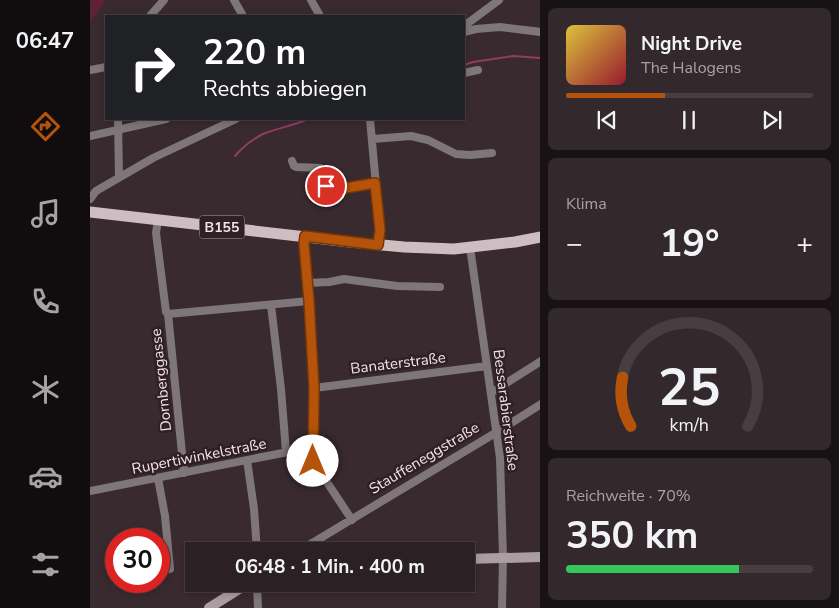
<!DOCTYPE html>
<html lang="de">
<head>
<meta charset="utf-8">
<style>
  :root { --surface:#2b2023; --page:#33282b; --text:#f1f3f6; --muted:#a6a3a6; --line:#473e41; --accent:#b45309 }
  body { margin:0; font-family:"Nunito Sans",sans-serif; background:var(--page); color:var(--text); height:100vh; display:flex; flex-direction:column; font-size:19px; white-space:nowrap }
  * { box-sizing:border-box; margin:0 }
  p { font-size:16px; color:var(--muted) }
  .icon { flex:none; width:28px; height:28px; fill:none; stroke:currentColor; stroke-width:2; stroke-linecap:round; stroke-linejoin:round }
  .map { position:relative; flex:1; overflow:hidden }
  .details { display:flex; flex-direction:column; gap:8px; padding:8px; background:#181213; width:299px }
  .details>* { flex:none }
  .hud { position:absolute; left:15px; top:15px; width:360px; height:105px; border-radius:0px; box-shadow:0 2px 8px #0003,0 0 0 1px var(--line); background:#202124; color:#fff; overflow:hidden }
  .speed { position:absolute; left:15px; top:528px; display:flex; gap:10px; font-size:25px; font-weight:700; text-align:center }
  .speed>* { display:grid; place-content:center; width:65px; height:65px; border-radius:50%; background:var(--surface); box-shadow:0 2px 8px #0003,0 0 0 1px var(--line); line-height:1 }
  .speed .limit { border:8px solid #d22; background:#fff; color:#111 }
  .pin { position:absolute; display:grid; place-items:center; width:42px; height:42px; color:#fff; margin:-21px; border:2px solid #fff; border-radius:50%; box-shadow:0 1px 5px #0007 }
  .me { position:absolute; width:55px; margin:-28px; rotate:0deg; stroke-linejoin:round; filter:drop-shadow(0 0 4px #0008) }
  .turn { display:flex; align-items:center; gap:18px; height:105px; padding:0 15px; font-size:22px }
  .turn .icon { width:65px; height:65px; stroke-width:2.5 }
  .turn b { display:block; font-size:35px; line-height:42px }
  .big { font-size:38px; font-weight:700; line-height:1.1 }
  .details .widget { flex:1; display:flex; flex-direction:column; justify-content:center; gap:8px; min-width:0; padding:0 18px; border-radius:8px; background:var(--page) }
  .details .dial { align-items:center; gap:0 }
  .dial svg { height:130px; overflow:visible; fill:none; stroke:var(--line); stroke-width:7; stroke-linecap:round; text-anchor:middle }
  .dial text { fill:var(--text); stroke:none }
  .song { display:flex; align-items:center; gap:15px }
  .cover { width:60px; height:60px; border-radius:8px; background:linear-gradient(135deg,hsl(50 70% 55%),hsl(350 70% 35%)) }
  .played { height:5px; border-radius:2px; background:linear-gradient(90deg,var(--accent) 40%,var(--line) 40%) }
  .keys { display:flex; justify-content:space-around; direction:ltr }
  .heat { display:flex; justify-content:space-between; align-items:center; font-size:28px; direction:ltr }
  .charge { height:8px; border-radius:4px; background:linear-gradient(90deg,#34c759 70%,var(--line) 0) }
  .trip { position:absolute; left:95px; top:542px; width:290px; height:50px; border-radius:0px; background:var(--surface); box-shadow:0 2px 8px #0003,0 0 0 1px var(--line); font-weight:700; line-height:50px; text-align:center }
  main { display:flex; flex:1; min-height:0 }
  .dock { display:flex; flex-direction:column; width:90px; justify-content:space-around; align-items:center; background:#110d0e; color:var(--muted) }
  .dock .icon { width:35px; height:35px }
  .dock .selected { color:var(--accent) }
  .dock b { font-size:22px; color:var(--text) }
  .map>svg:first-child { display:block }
</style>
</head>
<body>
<main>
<nav class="dock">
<b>06:47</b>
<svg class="icon selected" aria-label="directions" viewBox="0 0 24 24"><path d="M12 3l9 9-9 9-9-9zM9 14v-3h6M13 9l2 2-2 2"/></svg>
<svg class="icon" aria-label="music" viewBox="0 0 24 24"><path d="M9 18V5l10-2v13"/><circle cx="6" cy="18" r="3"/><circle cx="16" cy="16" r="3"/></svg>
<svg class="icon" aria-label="phone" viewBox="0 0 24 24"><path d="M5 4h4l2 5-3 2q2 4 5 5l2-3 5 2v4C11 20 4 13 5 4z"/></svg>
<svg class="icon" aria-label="climate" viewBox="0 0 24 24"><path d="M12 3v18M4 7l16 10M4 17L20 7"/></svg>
<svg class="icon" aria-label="car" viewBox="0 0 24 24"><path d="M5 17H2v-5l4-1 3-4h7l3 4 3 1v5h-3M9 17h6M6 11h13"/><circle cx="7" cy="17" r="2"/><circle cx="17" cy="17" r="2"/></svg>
<svg class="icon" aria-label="filters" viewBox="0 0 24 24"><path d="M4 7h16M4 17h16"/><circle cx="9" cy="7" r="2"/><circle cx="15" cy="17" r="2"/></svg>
</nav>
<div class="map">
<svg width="451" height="608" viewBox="0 0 451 608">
  <rect width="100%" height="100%" fill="#392a2f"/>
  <path fill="#5e2138" d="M0,0H16L0,22Z"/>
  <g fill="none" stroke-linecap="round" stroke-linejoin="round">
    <path stroke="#933d5d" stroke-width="2" d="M374,65L383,62L423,56L451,58
      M145,156C152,148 163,139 173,134C187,128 203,126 218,119"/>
    <path stroke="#7e7678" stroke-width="8" d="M144,0L153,16
      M221,0L230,16
      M60,16L74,0
      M374,26L409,0
      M374,32L386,29L410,27L451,32
      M0,70L16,67
      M374,73L388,70
      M28,119L29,177
      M280,119L290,230L288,245
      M0,136L76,119
      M283,139L321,136L338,140L366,154L380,155L402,153
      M202,161L204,166L206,167L230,168L233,171L236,186L242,190L285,183
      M0,199L6,191L63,158L146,119
      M68,220L66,233L76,312L78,314L94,473
      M215,236L214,244L219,301L224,388L223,461L262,520
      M380,247L410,458L413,557L412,608
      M217,283L239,282L254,279L307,286L350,287
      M181,305L191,389L196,452
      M78,314L219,301
      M224,388L397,366
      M401,393L451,361
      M157,460L164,509L167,551
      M68,478L75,516L80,569L69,570
      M0,491L223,447
      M209,551L407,432L451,404
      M228,551V543L231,539
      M167,584L168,608"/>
    <path stroke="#ab9ea2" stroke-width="10" d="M376,559L451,557
      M119,608L157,584"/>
    <path stroke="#cebdc1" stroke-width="11" d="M0,212L260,242L314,247L364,249L425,242L451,237"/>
  </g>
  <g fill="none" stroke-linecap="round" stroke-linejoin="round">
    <defs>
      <path id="route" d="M223,461L224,388L219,301L214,244L215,236L288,245L290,230L285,183L244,190L240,189L236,186"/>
    </defs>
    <use href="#route" stroke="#753606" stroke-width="12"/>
    <use href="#route" stroke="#b45309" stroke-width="9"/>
  </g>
  <g text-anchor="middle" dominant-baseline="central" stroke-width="5" stroke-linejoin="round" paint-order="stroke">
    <rect fill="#2f2025" stroke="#b5a9ad" stroke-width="1" x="109.5" y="215.5" width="45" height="23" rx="4"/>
    <g font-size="14" font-weight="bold" fill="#efe4e7">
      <text x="132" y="227">B155</text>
    </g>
    <g font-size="15" fill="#efe4e7" stroke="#2f2025">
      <text transform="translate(308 363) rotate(-7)">Banaterstraße</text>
      <text transform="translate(71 380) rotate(-96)">Dornberggasse</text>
      <text transform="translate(416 410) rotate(83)">Bessarabierstraße</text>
      <text transform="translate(109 456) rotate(-11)">Rupertiwinkelstraße</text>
      <text transform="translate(334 458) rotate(-31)">Stauffeneggstraße</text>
    </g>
  </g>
</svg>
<div class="speed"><div class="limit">30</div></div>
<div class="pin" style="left:236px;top:186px;background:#d93025"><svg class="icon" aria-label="arrive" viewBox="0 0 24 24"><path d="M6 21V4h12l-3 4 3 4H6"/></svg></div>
<svg class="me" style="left:223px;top:461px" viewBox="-20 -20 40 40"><circle r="19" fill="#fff"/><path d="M0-13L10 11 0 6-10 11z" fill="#b45309"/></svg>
<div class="trip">06:48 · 1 Min. · 400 m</div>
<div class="hud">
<div class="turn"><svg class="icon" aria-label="right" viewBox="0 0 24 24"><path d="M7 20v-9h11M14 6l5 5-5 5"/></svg><div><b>220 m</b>Rechts abbiegen</div></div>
</div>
</div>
<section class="details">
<div class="widget">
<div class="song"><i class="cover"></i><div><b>Night Drive</b><p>The Halogens</p></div></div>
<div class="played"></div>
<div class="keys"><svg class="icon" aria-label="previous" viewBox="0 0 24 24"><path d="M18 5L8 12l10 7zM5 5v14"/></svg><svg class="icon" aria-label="pause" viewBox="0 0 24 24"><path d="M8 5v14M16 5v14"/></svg><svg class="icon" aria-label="next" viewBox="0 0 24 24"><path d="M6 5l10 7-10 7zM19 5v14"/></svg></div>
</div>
<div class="widget"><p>Klima</p>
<div class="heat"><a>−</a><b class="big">19°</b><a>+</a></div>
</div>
<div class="widget dial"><svg viewBox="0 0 100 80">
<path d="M14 69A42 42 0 1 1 86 69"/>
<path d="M14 69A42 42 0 0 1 9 39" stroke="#b45309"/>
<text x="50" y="56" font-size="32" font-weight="700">25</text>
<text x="50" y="72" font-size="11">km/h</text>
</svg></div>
<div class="widget"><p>Reichweite · 70%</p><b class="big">350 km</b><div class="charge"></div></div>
</section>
</main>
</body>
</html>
